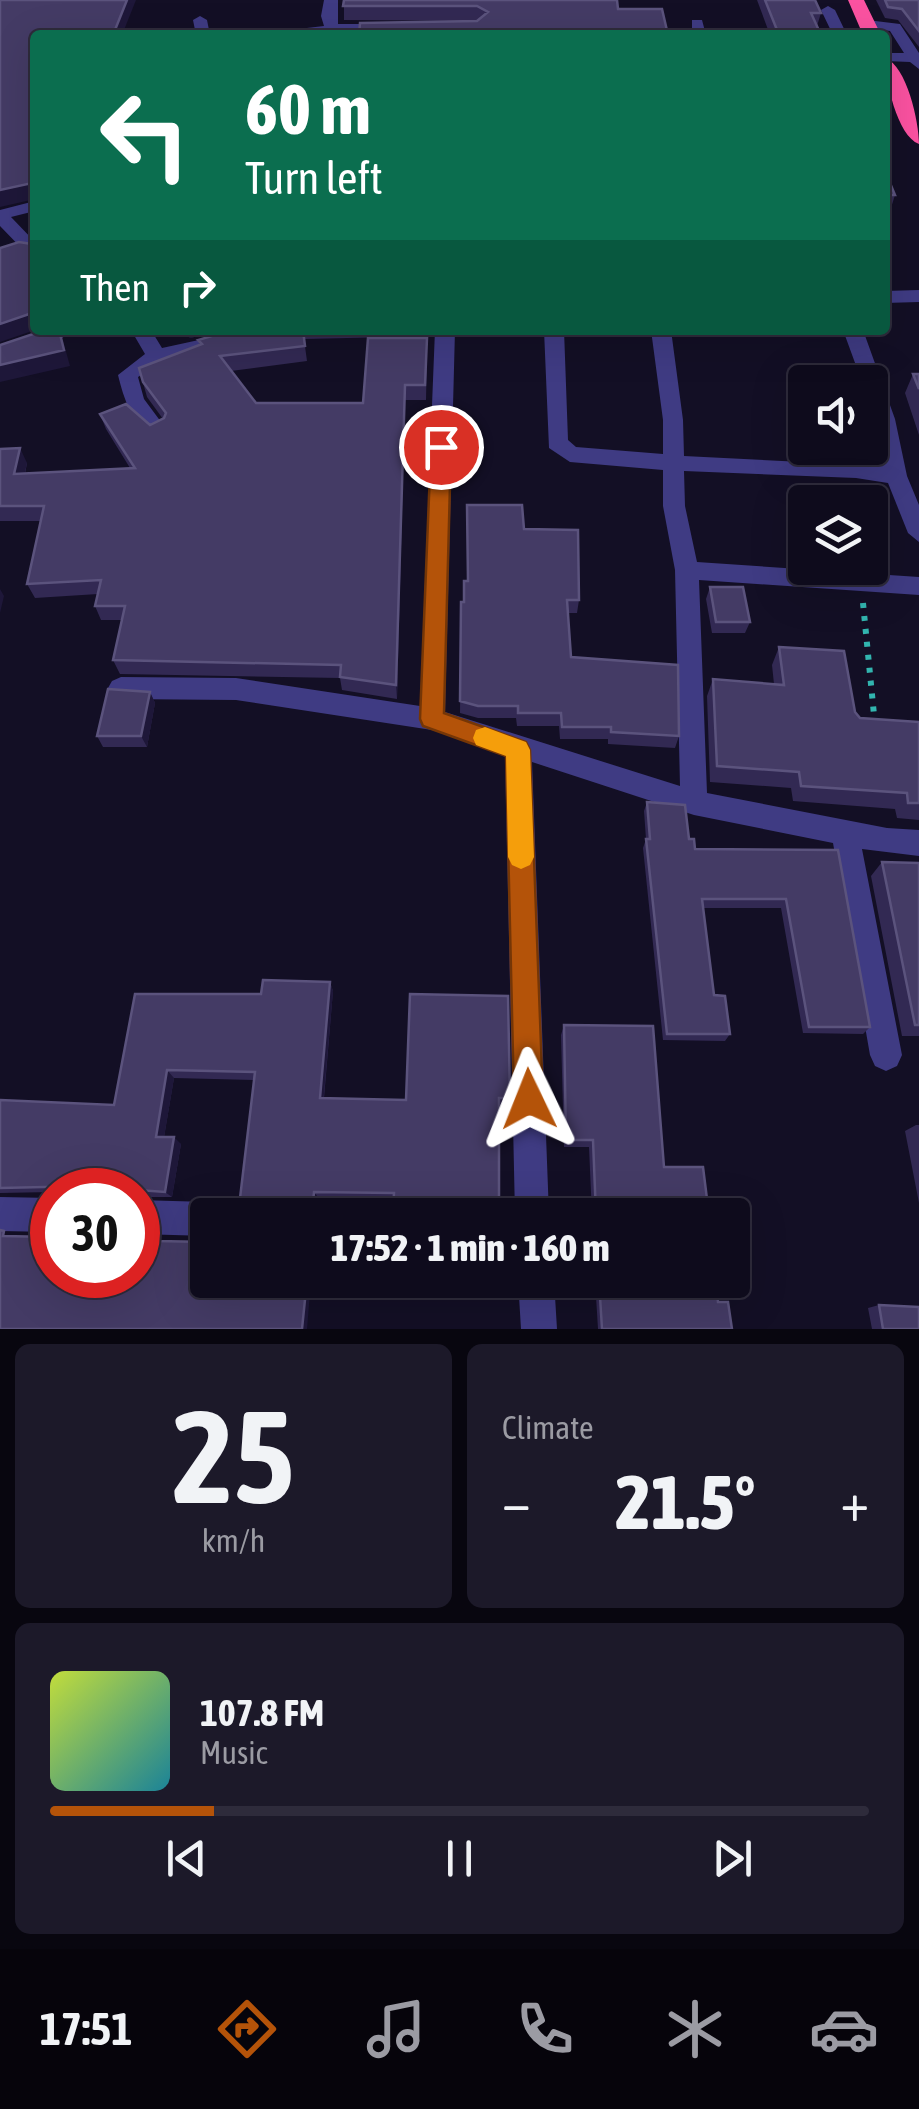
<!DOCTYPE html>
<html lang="en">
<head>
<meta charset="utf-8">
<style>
  :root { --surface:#0e0b1c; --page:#1c1929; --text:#f1f3f6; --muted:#9b9ba3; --line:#2e2b3b; --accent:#b45309 }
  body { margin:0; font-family:"Asap Condensed",sans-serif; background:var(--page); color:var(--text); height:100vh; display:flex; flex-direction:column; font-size:38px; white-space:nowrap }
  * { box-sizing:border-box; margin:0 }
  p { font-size:32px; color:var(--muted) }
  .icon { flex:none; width:55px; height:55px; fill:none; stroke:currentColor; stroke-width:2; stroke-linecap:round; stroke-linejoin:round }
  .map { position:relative; height:1329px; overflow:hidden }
  .side { display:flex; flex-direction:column; gap:15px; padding:15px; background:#08060f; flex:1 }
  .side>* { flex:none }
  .banner { position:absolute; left:30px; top:30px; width:860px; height:305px; border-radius:10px; box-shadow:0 10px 40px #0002,0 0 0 2px var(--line); background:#0b6e4f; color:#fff; overflow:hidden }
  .tools { position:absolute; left:788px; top:365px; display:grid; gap:20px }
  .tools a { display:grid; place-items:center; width:100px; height:100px; border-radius:10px; background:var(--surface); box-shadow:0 10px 40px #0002,0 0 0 2px var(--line); font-size:50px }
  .speed { position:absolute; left:30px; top:1168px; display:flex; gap:20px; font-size:50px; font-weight:700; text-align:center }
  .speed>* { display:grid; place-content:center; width:130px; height:130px; border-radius:50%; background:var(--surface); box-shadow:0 10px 40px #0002,0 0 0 2px var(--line); line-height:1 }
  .speed .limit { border:15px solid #d22; background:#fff; color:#111 }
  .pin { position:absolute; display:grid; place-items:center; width:85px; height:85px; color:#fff; margin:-42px; border:5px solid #fff; border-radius:50%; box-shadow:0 2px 10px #0007 }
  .me { position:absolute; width:110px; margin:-55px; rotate:358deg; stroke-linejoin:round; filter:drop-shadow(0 0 8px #0008) }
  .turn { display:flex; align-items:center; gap:35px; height:210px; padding:0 50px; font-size:45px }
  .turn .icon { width:130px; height:130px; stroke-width:2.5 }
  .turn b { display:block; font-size:70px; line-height:85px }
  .then { display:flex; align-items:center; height:95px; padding:0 50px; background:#0003; gap:20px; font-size:38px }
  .big { font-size:75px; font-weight:800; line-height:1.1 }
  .side .tile { flex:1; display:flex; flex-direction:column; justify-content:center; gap:15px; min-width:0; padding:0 35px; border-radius:15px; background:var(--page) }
  .side .dial { align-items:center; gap:0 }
  .dial b { font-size:130px; line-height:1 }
  .song { display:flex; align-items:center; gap:30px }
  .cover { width:120px; height:120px; border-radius:15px; background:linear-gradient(135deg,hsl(70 70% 55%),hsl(190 70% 35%)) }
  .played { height:10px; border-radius:5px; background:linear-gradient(90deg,var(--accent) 20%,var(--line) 20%) }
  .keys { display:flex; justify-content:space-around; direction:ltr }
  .heat { display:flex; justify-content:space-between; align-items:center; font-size:55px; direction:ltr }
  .side .tiles { flex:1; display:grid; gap:15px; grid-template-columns:1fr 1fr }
  .tile:last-child { grid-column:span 2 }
  .trip { position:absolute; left:190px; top:1198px; width:560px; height:100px; border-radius:10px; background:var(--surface); box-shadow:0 10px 40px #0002,0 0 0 2px var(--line); font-weight:800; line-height:100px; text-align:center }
  .tab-bar { display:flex; height:160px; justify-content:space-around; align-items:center; background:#06040b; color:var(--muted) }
  .tab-bar .icon { width:70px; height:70px }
  .tab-bar .on { color:var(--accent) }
  .tab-bar b { font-size:45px; color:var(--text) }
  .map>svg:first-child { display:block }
</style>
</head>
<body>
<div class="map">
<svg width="919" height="1329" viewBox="0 0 919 1329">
  <rect width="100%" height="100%" fill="#130f25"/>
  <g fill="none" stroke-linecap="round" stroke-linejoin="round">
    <path stroke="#32b5af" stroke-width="6" stroke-dasharray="5 8" stroke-linecap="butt" d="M863,603L875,725"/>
    <path fill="#3f3b83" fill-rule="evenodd" d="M324,0H338V24H392L399,28L392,32L274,35L281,31L324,26L321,16Z
      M828,6L835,10L847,35H833L821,10Z
      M200,16L207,20L210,35H196L193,20Z
      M692,20H702L706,35H692Z
      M867,20L900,24L919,53V69L910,62L885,61V53H904L890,31L862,27V21Z
      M35,201V211L11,217L35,242V257L29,256L0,226V210Z
      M919,290V302L885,303V291Z
      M131,330H151L162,348L208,338L218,344L215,348L164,361L138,377L144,399L167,430L156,437C133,429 123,396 118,375L145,354Z
      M435,330H455L445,712L680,786L675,570L663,506V470L570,462L549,448L544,330H564L568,440L576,447L663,454V420L651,330H671L683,420L684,456L883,466L870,406V382H862L843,330H863L895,419L907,476L919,505V542L908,533L888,483L856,478L684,471L685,506L697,562L919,577V595L699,580L707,793L887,828L919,830V856L862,849L902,1055L897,1066L886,1071L875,1066L870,1055L833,843L694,815L532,762L549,1215H515L505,754L432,730L236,700L121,699L112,695L108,688L112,681L121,677L236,678L420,706Z
      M0,1197L52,1198V1232L0,1231Z
      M138,1200L208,1202L220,1207L223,1215H208V1236L138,1234Z
      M518,1280H554L557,1329H521Z"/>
    <path fill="#c35efb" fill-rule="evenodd" d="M46,330H75L72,334L0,359V346Z"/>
    <path fill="#fb52a1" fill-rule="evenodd" d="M848,0H864L881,35H863Z
      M885,58C907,66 919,122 919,144C897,136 885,79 885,58Z"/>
  </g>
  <path fill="#322953" d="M344,0L618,9L478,21L344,20Z
    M757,0H815L821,13L817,26L821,35H770Z
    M876,0H919V47L898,20L885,18Z
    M885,171L895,195L890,211H885Z
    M184,330H392V337L304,339L307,361L231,371L256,403H363L427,353L426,400H405L397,699L342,690L340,678L120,674L113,660L122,620H101L95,606L98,594L35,598L27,584L41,521H0V449L27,463L25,474L130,468L106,429L100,414L150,425L163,419L147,397L139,368L200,345L198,340L211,337L207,334L190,338Z
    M913,374H919V435L905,393Z
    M524,529L579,600L577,613H568L571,657L679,736L675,748L608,744V739H560L559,726H517L516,718H478L460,713L461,602H464L468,581Z
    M710,587L750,622L745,633H712L706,599Z
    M779,647L860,718L919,722V820L897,818L895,809L793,801L791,788L710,782L707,696L713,679L774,684L772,665Z
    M150,692L155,703L147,747H103L97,736Z
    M647,802L689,839L695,849L838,850L870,1027L863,1034L803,1033L781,908H703L714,995L730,1034L725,1041L663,1040L643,848L646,839L644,811Z
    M882,862L919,863V1036H902L871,876Z
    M330,982L333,991L324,1098L406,1100L510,1098L509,1105H499L498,1215H395L393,1210L394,1198L318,1197L316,1215H238L254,1080L174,1078L164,1137L181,1144L172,1197H138V1190H52V1192L0,1193V1100L114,1105L261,994Z
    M564,1025L664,1167L709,1215H592L589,1147H564L561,1035Z
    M916,1125H919V1203L905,1131Z
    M595,1280H716L718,1302L732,1329H598Z
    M879,1305L919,1329H872L868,1308Z"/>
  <path fill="#1e1739" d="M127,0H136L122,35H113Z
    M32,183L35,199L0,207V190Z
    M35,312V330L0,342V324Z
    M60,330L70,366L0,382V365Z
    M188,330H206L207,334L190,338Z
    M405,385V400L397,699L396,685Z
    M20,448L27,463L21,489L14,474Z
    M0,589L4,596L0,613Z
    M150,692L155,703L147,747L141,736Z
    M330,982L333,991L323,1105L320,1098Z
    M167,1070L174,1078L163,1143L156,1137Z
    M174,1137L181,1144L172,1197L165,1192Z
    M314,1192L318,1197L316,1215H312Z
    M307,1280H311L307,1329H302Z"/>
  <path fill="#443b65" stroke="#5b537d" stroke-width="2.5" d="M0,0H127L113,35H35V210L30,199L32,183L0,190Z
    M344,0H617L618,9H662L668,35H359L360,23L477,21L488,12L477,6H343Z
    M765,0H815L821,13H811L821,35H779Z
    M885,0H919V31L902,9L888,7Z
    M294,30L298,35H135Z
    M885,171L895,195H885Z
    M35,237V312L0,324V248L19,242L32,244L33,238Z
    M45,330H59L64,350L0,365V345Z
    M217,330H303L305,346L220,356L256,403H363L368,338H427L425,385H405L396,685L340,677L341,665L113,660L125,606H95L101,580L27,584L44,506H0V449L20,448L14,474L135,468L100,414L126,404L150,425L164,418L166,413L143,382L139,368L202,344L198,340L212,336Z
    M913,374H919V389Z
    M467,505H522L524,529L578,530L579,600H567L571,657L678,665L679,736L611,732V727H562L561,713H518V706H478L460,701L461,602H464V581H468Z
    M710,587H743L750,622H716Z
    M779,647L844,651L855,712L860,718L919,722V803H908L907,793L801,786L799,772L717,766L713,679L784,685Z
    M108,689L150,692L141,736H97Z
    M647,802L685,805L689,839H694L695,849L838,850L870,1027H809L786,899H702L714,995L725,996L730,1034H667L646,839H650Z
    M882,862L919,863V1025H915Z
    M263,980L330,982L320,1098L406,1100L410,994L508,996L510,1098H499V1212L393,1210L394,1193L314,1192L312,1215H238L255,1072L167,1070L156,1137H174L165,1192L138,1190H87L88,1186L0,1188V1100L114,1105L135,994H261Z
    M564,1025L653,1026L664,1167H703L709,1215H596L593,1140H566Z
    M0,1230L4,1231L3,1236L52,1237V1275H138V1233L158,1234L157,1241L208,1242V1280H307L302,1329H0Z
    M599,1280H716L718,1302H728L732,1329H602Z
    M879,1305L919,1307V1329H883Z"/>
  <path fill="#b45309" stroke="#753606" stroke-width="2.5" d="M441,440L451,447L444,713L526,742L530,750L543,1099L539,1109L529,1113L518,1109L514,1099L506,756L423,726L420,719L431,447Z"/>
  <path fill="#f59e0b" d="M485,727L526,742L530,750L534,857L530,865L521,869L512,865L508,857L506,756L476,745L473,738L476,730Z"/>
</svg>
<div class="tools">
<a><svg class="icon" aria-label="sound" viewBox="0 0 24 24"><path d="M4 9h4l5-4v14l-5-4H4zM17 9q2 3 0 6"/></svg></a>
<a><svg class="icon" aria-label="layers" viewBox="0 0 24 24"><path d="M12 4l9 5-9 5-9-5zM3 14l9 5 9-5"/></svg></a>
</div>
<div class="speed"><div class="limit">30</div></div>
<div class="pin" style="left:441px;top:447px;background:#d93025"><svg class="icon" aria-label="arrive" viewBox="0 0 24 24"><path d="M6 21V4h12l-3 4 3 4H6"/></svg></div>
<svg class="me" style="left:529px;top:1099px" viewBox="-20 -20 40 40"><path d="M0-17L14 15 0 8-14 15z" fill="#b45309" stroke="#fff" stroke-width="4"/></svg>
<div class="trip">17:52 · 1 min · 160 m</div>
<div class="banner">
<div class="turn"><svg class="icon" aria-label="left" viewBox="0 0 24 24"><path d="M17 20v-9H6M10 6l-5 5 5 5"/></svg><div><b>60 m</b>Turn left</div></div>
<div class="then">Then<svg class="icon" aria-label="right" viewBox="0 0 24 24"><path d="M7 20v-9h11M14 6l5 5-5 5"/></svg></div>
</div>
</div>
<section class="side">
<div class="tiles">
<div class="tile dial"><b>25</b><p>km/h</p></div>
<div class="tile"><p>Climate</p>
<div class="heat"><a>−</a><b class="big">21.5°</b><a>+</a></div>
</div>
<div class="tile">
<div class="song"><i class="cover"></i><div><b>107.8 FM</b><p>Music</p></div></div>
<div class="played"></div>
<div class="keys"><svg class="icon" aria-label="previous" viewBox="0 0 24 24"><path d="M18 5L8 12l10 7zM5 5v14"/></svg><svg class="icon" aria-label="pause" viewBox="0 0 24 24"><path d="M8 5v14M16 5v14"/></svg><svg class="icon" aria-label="next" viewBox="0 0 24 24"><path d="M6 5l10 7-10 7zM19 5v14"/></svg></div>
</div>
</div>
</section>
<nav class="tab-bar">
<b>17:51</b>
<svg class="icon on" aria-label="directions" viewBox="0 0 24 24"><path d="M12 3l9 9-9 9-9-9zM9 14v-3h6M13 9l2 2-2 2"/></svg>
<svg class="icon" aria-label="music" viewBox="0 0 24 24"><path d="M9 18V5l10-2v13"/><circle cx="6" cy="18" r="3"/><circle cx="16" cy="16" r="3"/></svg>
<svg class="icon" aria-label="phone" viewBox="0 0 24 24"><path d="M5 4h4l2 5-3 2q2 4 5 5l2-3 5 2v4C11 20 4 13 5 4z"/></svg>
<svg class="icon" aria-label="climate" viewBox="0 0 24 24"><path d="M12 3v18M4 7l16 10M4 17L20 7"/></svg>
<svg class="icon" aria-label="car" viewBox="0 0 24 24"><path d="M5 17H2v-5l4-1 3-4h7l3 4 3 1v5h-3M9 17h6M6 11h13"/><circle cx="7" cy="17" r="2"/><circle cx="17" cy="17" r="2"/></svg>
</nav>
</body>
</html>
